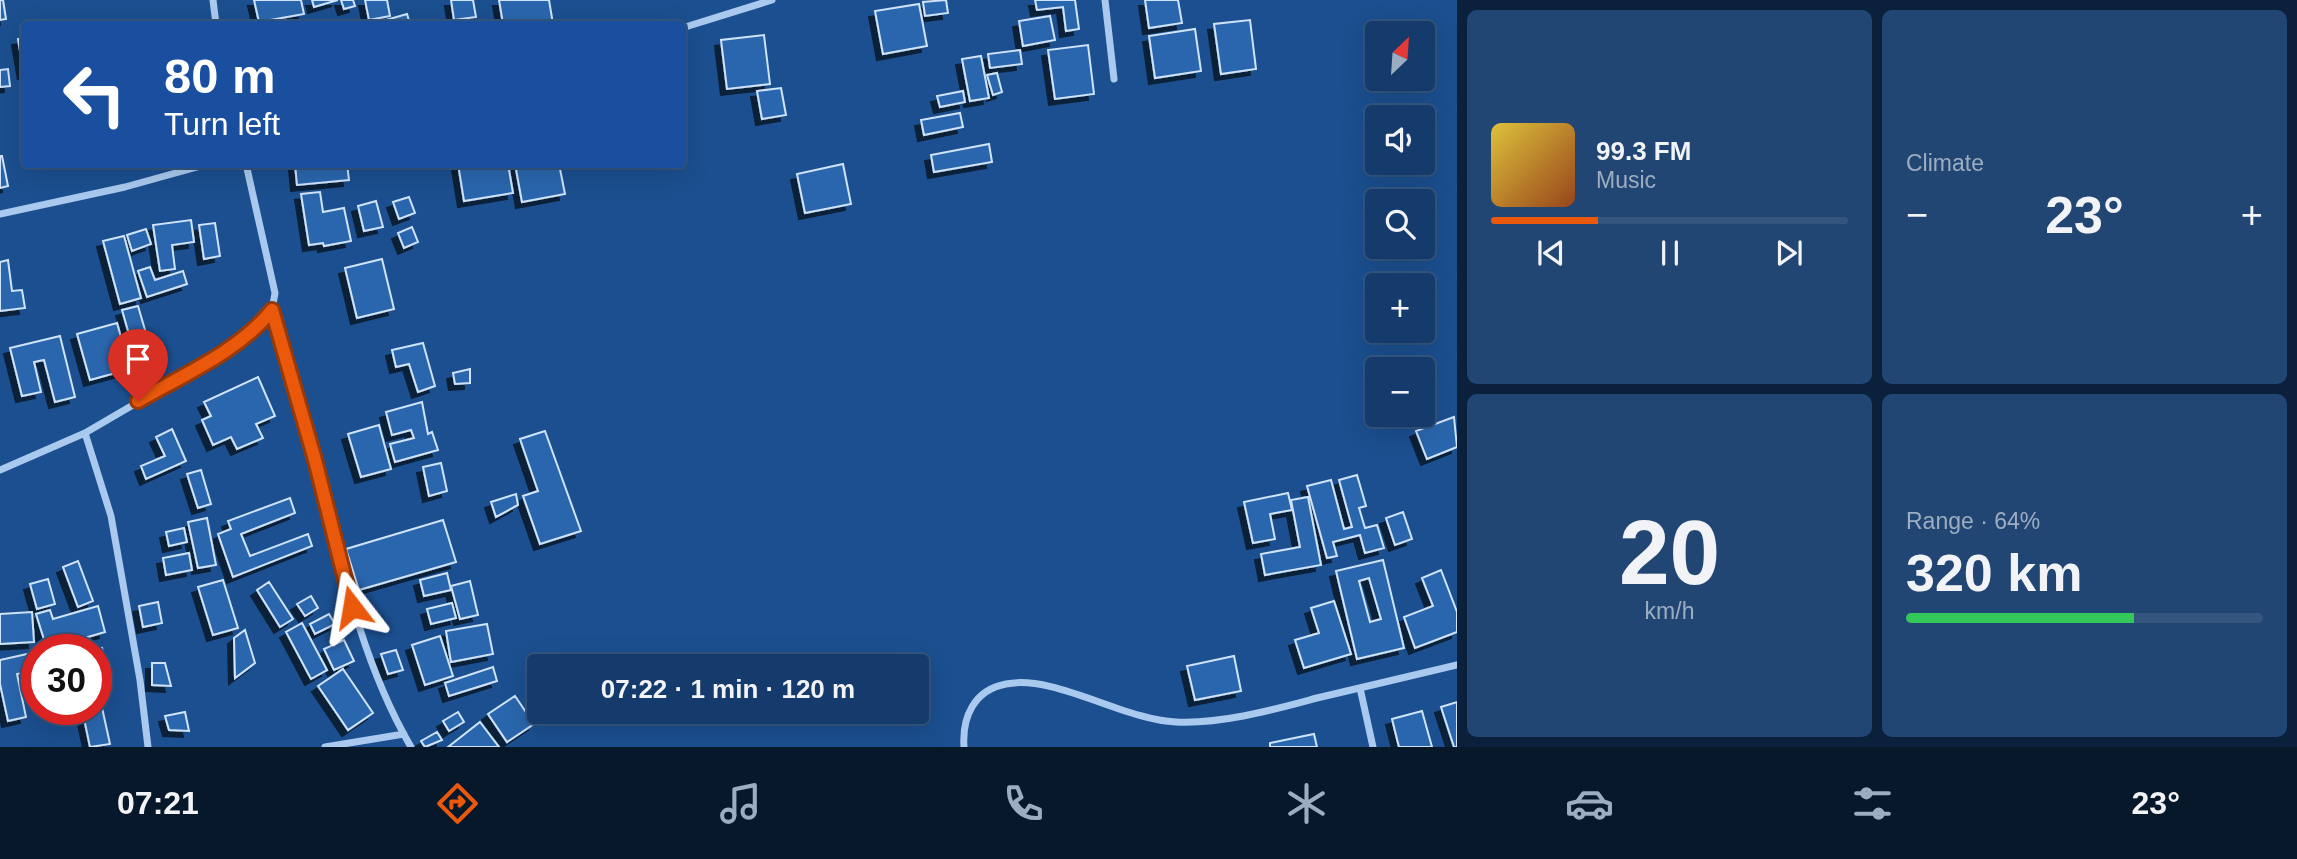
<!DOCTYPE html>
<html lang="en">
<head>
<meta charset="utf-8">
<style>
  :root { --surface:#143b6b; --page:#214673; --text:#f1f3f6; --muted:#9dadc1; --line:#33557e; --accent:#ea580c }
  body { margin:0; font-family:Arial,sans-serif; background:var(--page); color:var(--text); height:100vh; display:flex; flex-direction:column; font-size:26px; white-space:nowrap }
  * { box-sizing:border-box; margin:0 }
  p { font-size:23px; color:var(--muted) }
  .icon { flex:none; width:38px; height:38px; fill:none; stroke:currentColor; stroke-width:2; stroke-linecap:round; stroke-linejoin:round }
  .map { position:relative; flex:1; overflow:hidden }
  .sheet { display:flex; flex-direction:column; gap:10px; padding:10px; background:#0b203b; width:840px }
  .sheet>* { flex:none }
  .hud { position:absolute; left:21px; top:21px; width:665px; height:147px; border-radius:7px; box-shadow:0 7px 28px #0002,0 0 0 2px var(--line); background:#1a4fa0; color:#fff; overflow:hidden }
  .needle { width:46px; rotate:25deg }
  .fabs { position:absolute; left:1365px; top:21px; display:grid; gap:14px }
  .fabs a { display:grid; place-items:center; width:70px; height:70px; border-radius:7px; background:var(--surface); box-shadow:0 7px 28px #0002,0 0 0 2px var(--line); font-size:35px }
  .speed { position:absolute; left:21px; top:634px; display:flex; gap:14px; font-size:35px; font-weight:700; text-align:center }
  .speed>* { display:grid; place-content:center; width:91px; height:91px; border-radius:50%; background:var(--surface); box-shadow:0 7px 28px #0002,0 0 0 2px var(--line); line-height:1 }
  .speed .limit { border:10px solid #d22; background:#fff; color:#111 }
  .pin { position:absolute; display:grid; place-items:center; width:60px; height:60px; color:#fff; margin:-72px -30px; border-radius:50% 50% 50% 0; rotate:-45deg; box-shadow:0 0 7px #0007 }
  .pin .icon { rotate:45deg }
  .me { position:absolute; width:77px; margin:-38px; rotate:346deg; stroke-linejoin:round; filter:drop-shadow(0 0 5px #0008) }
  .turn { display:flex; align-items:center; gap:24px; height:147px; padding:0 28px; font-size:32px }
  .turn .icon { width:91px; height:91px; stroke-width:2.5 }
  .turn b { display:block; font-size:49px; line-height:60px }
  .big { font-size:52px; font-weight:800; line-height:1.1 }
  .sheet .card { flex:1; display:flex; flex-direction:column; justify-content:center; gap:10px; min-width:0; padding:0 24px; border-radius:10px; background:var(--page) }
  .sheet .dial { align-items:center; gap:0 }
  .dial b { font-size:91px; line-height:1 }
  .song { display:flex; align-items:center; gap:21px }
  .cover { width:84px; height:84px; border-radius:10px; background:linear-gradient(135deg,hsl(50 70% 55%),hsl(20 70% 35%)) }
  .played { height:7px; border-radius:4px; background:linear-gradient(90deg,var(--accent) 30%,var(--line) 30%) }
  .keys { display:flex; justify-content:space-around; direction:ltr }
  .heat { display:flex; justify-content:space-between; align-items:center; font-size:38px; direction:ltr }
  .charge { height:10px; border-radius:5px; background:linear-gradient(90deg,#34c759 64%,var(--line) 0) }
  .sheet .tiles { flex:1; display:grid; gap:10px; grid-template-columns:repeat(2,1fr) }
  .trip { position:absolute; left:527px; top:654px; width:402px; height:70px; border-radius:7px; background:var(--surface); box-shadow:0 7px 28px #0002,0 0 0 2px var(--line); font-weight:800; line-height:70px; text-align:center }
  .menu { display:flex; height:112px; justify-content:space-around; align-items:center; background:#08182b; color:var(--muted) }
  .menu .icon { width:49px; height:49px }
  .menu .selected { color:var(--accent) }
  .menu b { font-size:32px; color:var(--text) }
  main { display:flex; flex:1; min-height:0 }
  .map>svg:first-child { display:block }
</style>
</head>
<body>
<main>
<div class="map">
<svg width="1457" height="747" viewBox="0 0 1457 747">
  <defs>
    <filter id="shadow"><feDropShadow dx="-6" dy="6" stdDeviation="0" flood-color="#0009"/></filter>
  </defs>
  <rect width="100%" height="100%" fill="#1b4f8f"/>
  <path fill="#2a66ad" stroke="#cfe3fa" stroke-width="2" fill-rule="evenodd" filter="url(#shadow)" d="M0,0H3L6,19L0,20Z
    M254,0H301L304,14L259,22Z
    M312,0H338L314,7Z
    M341,0H353L355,6L344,9Z
    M365,0H387L390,16L369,20Z
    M451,0H473L476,17L454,20Z
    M499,0H549L553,24H503Z
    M946,0L948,13L925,16L923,2Z
    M1035,0H1075L1079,29L1066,31L1063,7L1037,10Z
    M1145,0H1178L1182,23L1149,28Z
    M919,4L927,46L883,54L875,11Z
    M407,14L410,24H372Z
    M1050,16L1055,40L1023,46L1019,21Z
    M1250,20L1256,69L1221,74L1214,24Z
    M1195,29L1201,71L1155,78L1149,36Z
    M764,35L770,84L727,89L721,40Z
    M24,38V74L18,39Z
    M1088,45L1094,94L1055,99L1048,50Z
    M1020,50L1022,64L990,68L988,54Z
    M981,56L989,98L970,101L962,59Z
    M8,69L10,86L0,87V70Z
    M997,73L1002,92L993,95L987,75Z
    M781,88L786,115L762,119L757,91Z
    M963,91L965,102L940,107L937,96Z
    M960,113L963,127L924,135L921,120Z
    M989,144L992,162L934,172L931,155Z
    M0,156H2L8,186L0,188Z
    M295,164H347L349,180L297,185Z
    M458,164H508L513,193L464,201Z
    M515,164H559L565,194L522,202Z
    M843,164L851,204L805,213L797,174Z
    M320,192L323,212L344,208L351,241L324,246L323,243L309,245L301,194Z
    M409,197L415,213L399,219L393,202Z
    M376,201L383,227L364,231L358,206Z
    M191,220L194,242L172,245L175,269L160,271L153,225Z
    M215,223L220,256L204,259L199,225Z
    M412,227L418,242L404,248L398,233Z
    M146,229L151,244L132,251L127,235Z
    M124,236L141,298L120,304L103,241Z
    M382,259L394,309L357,318L345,268Z
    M8,260L12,291L22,290L25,308L0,311V262Z
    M150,267L155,280L183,271L187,284L147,297L138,271Z
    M138,306L153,357L137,362L122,310Z
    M117,323L130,369L90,380L77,334Z
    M60,336L75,397L55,402L44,360L34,362L41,392L22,396L10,348Z
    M423,343L435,386L418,392L409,364L396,367L392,350Z
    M470,369V383L455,384L453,373Z
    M258,377L275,416L256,424L263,438L237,449L231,437L213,445L202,420L211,416L204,402Z
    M422,402L428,434L432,432L438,450L395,462L390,444L414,438L411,430L392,435L386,412Z
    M1454,417L1457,447L1427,459L1416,431Z
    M379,425L391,469L361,477L348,434Z
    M172,429L186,461L146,479L141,466L165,456L156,437Z
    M545,431L581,531L540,544L523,496L538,491L520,439Z
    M441,463L447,491L429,496L423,467Z
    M201,470L211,504L198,508L187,474Z
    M1357,475L1366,506L1359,508L1365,528L1377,525L1384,548L1365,553L1360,535L1333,542L1337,556L1327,558L1307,486L1331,480L1344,529L1352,527L1339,480Z
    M1288,493L1292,510L1270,514L1275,539L1253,543L1244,502Z
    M516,494L518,505L496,517L491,502Z
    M1308,497L1321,565L1265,575L1261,554L1300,547L1291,500Z
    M290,498L295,513L241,534L250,556L308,534L312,546L233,577L218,534L231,529L228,521Z
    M1403,512L1412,539L1395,545L1386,518Z
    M207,518L216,565L198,568L188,522Z
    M443,520L456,562L359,590L346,549Z
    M184,528L187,542L169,546L166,532Z
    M189,553L192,570L166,575L163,558Z
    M1383,560L1404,648L1357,659L1336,571ZM1369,578L1381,619L1370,622L1359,581Z
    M78,561L93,601L78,607L63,567Z
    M1441,570L1457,612V632L1415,648L1404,617L1433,606L1422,578Z
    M447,573L451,590L424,596L420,580Z
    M48,579L55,604L37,609L30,584Z
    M223,580L238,628L213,635L198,587Z
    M470,581L478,615L460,619L451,586Z
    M269,582L293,619L280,627L257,590Z
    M311,596L318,608L305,616L297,604Z
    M1334,601L1351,654L1304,668L1295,640L1319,633L1311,608Z
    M158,602L162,623L143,627L139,606Z
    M452,603L456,618L431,624L427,609Z
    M98,606L105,632L47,649L36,614L50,610L53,619Z
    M32,612L34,642L0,644V614Z
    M329,614L335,624L315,634L310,624Z
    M302,623L327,670L311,679L286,632Z
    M487,624L493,654L451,662L446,631Z
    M245,630L255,663L235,678L234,638Z
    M440,636L453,676L425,685L412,645Z
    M344,640L354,661L334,670L324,649Z
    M102,648L111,692L99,694L110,744L90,747L82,709H96V649Z
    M396,650L403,670L388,674L381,654Z
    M36,652L37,670L17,674L26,717L8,721L0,684V660Z
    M1234,656L1241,691L1195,700L1187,666Z
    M152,663H165L171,686L152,685Z
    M493,667L497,681L449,696L445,683Z
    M343,669L373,713L348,730L318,686Z
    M515,696L534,724L507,742L488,714Z
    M1457,702V747H1454L1441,707Z
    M1422,711L1432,747H1399L1392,719Z
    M185,712L189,731L169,730L165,716Z
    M458,712L464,722L449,731L443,721Z
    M480,722L499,747H448Z
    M437,732L442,740L425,747L421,741Z
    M1314,734L1317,747H1270V743Z"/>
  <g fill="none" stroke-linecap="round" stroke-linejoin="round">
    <path stroke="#a9c9ee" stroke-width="7" d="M213,0L216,24
      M1105,0L1114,79
      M682,28L772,0
      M0,214L125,187L208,164
      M272,310C291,371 308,433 324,495C345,581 366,670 411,747
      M85,433L111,516L140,680L148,747
      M0,470L85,433L205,363L259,326L272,310L275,293L246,164
      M1360,688L1373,747
      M325,747L404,734
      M964,747C962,717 974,690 1006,684C1054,674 1124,720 1176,722C1223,724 1272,710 1317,698C1364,687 1410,676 1457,665"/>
  </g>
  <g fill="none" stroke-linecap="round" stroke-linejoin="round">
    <defs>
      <path id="route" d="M138,401C183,375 239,351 272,310L315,460L352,607"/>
    </defs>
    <use href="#route" stroke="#983908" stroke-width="18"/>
    <use href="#route" stroke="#ea580c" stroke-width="12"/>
  </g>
</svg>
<div class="fabs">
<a><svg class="needle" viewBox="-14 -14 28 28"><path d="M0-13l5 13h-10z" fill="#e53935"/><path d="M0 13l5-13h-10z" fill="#9dadc1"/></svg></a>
<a><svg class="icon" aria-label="sound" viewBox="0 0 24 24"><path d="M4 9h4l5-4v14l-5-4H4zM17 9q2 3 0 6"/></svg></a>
<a><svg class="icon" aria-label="search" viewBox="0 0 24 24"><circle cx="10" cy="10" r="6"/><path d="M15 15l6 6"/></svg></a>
<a>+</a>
<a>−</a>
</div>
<div class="speed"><div class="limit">30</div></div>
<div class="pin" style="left:138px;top:401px;background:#d93025"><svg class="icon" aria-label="arrive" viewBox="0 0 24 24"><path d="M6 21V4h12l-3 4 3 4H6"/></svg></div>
<svg class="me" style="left:352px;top:607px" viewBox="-20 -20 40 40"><path d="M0-17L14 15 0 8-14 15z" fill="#ea580c" stroke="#fff" stroke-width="4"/></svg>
<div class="trip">07:22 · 1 min · 120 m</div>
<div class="hud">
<div class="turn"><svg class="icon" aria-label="left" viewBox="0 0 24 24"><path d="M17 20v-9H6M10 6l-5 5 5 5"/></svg><div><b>80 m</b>Turn left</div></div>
</div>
</div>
<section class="sheet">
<div class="tiles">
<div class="card">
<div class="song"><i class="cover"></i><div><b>99.3 FM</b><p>Music</p></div></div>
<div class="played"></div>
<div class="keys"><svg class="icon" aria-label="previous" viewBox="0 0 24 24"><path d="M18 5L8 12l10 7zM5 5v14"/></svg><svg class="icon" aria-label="pause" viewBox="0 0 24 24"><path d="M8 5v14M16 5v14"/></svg><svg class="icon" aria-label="next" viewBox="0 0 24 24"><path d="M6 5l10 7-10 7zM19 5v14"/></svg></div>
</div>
<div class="card"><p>Climate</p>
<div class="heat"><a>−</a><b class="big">23°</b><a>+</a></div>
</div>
<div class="card dial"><b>20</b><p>km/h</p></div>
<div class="card"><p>Range · 64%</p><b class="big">320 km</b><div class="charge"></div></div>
</div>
</section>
</main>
<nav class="menu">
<b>07:21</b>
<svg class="icon selected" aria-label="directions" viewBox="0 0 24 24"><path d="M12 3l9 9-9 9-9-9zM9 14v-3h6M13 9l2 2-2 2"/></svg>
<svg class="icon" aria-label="music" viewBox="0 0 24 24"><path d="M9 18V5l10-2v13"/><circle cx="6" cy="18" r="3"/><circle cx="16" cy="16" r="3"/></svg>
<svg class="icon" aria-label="phone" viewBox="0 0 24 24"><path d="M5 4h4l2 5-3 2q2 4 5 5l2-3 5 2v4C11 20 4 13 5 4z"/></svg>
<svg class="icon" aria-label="climate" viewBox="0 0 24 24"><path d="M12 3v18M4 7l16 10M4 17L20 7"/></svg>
<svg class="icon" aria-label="car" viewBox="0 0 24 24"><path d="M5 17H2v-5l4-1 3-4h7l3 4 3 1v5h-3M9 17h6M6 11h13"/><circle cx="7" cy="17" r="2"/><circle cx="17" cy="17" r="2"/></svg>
<svg class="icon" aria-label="filters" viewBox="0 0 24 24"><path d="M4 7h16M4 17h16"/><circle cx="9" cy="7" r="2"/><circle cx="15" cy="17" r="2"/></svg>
<b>23°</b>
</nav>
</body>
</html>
